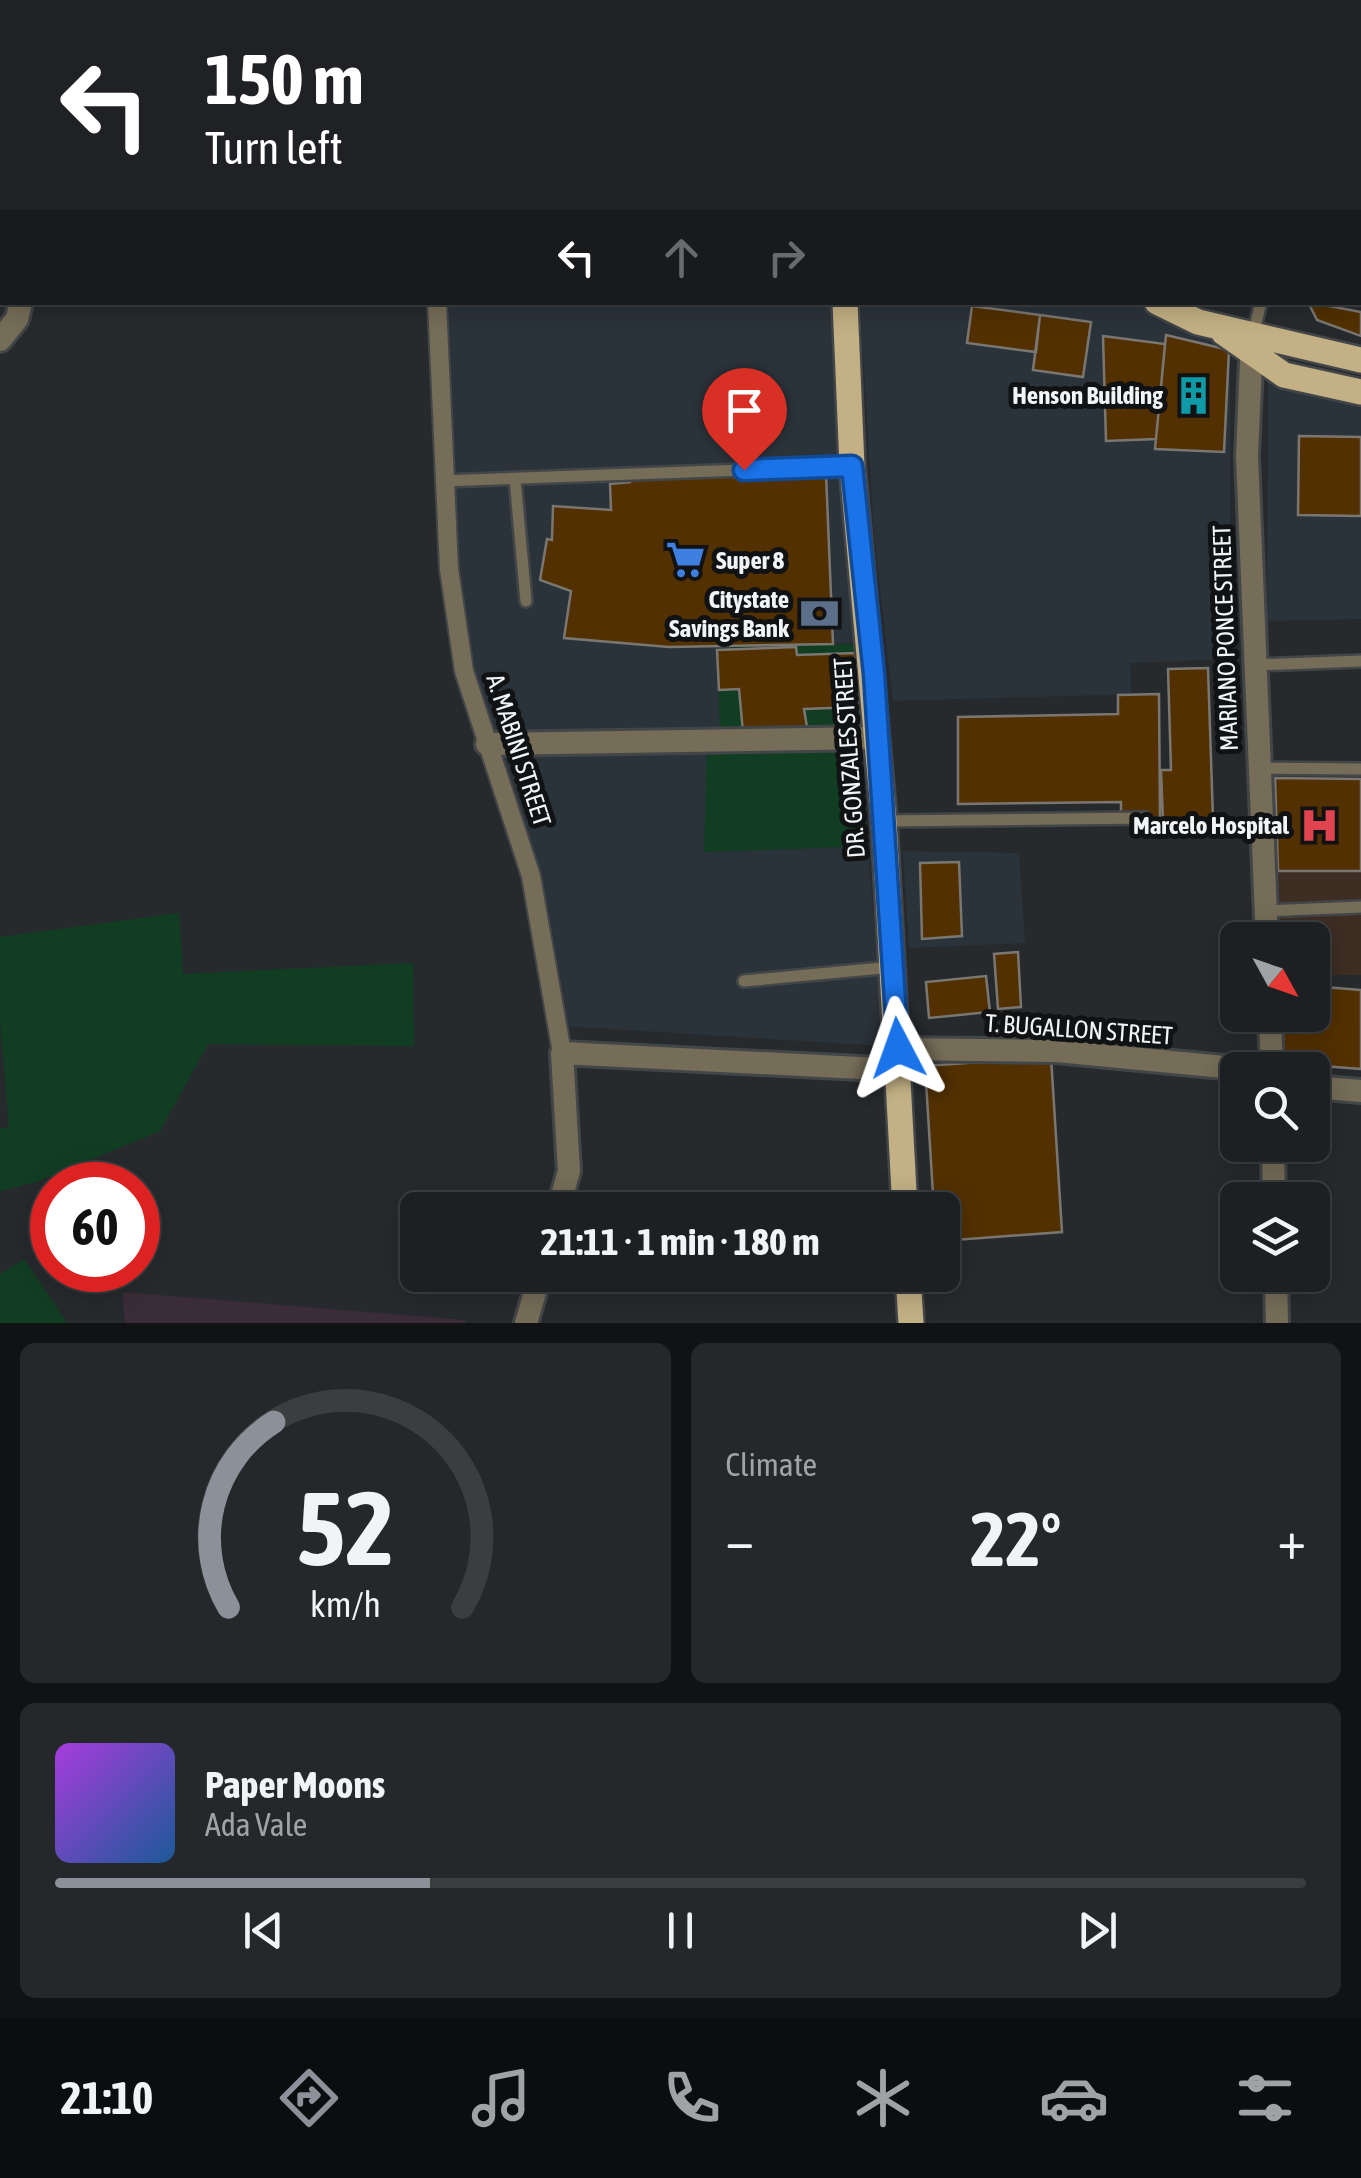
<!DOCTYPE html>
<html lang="en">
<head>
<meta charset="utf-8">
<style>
  :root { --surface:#1d2022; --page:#25282a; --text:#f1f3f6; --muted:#a0a3a5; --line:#3b3e40; --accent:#8c9099 }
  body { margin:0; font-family:"Asap Condensed",sans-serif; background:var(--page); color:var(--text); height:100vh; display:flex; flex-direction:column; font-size:38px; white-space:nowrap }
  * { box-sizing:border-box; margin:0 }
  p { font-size:32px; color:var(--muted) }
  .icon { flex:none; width:55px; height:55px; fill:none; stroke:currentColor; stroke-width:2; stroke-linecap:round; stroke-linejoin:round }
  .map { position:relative; height:1323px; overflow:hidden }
  .sheet { display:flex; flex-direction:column; gap:20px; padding:20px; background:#101213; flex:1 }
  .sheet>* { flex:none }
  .banner { position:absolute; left:0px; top:0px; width:1362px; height:305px; box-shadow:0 5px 25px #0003,0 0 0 2px var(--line); background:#202124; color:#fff; overflow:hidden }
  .needle { width:65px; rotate:130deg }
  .controls { position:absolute; left:1220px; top:922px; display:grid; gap:20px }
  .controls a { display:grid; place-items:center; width:110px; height:110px; border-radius:15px; background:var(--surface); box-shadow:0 5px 25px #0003,0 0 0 2px var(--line); font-size:50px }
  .speed { position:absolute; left:30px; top:1162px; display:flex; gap:20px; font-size:50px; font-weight:700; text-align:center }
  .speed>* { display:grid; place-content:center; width:130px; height:130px; border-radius:50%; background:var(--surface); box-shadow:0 5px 25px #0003,0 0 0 2px var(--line); line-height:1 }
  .speed .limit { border:15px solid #d22; background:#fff; color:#111 }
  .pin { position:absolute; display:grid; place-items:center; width:85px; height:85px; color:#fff; margin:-102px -42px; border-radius:50% 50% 50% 0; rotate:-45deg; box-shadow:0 0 10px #0007 }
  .pin .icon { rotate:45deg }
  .me { position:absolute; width:110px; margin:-55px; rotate:356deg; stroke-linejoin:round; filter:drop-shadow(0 0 8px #0008) }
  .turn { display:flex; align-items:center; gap:35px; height:210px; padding:0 40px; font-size:45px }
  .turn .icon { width:130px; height:130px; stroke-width:2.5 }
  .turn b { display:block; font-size:70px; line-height:85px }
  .lanes { display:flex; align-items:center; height:95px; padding:0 40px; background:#0003; justify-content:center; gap:50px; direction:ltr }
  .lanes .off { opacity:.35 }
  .big { font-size:75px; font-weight:700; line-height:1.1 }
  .sheet .card { flex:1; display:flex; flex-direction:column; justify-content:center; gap:15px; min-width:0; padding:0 35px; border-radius:15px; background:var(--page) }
  .sheet .dial { align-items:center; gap:0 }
  .dial svg { height:260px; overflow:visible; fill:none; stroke:var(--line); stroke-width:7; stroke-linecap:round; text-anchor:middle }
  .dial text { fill:var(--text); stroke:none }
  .song { display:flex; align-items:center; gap:30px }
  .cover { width:120px; height:120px; border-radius:15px; background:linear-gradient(135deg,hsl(280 70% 55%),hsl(210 70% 35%)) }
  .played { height:10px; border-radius:5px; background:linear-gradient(90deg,var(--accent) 30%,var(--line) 30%) }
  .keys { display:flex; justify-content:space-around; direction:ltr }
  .heat { display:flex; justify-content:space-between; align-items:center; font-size:55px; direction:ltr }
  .sheet .tiles { flex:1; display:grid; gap:20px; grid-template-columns:1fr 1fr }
  .card:last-child { grid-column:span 2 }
  .trip { position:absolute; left:400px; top:1192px; width:560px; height:100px; border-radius:15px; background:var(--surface); box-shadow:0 5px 25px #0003,0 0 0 2px var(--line); font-weight:700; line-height:100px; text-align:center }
  .tab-bar { display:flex; height:160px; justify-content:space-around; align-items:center; background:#0c0d0e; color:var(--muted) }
  .tab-bar .icon { width:70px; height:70px }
  .tab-bar .on { color:var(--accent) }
  .tab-bar b { font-size:45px; color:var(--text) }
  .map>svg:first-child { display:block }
</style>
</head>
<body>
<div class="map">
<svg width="1361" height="1323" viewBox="0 0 1361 1323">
  <rect width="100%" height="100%" fill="#272a2d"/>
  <path fill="#2b333a" d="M426,0H859L426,2Z
    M448,303H834L839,491L854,643L717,648L721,754H707L705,852L868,846L883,1046L564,1026L530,848L470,668L453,544Z
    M860,303H1135L1230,347L1231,659L1130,663L1131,694L893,701L874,535Z
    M1268,381L1361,405V619L1267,621Z
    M903,851L1019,853L1025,943L909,948Z"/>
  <path fill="#3a2c38" d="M122,1292L465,1320V1323H125Z"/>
  <path fill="#3d2d23" d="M1278,871H1361V975H1313L1312,940H1282Z"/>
  <path fill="#113e23" d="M854,644L868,846L704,852L707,753H721L717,648Z
    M179,913L183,974L413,963L414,1046L208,1044L160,1131L36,1182L0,1191V1129L9,1127L0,1019V937Z
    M24,1259L67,1323H0V1274Z"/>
  <path fill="#523001" stroke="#7a7773" stroke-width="2.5" d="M275,0H402L275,2Z
    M1308,302L1361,312V336L1317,320Z
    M972,306L1040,315L1036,352L967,343Z
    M1040,315L1091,322L1083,377L1033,370Z
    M1166,335L1229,350L1224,452L1155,449Z
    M1103,336L1165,344L1156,439L1106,441Z
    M1299,436L1361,437V516L1298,515Z
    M826,474L833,644L669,647L564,638L571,591L540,580L547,539L552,540L553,506L611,510L610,484L630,482L631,477Z
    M796,647L797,655L855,653L858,707L804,709L807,727L743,732L739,689L719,690L717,650Z
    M1208,668L1213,819L1163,821L1161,770H1171L1168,669Z
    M1159,694L1160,817L1121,818V802L958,804V717L1118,714V695Z
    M1275,778L1361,779V871H1278Z
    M959,862L962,936L922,939L920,863Z
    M1018,952L1021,1007L998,1009L994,954Z
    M986,976L990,1012L929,1018L926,982Z
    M1312,986L1361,990V1069L1284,1063L1283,1015H1312Z
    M1051,1057L1062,1232L942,1241V1210H934L925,1066Z"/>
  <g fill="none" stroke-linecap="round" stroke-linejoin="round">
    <defs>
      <path id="service" d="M1316,0L1318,2
        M1253,335L1261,302
        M515,479L526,601
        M443,481L852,466
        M1255,665L1361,661
        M1256,768L1361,769
        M884,821L1145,818
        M1265,911L1361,907
        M744,981L893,967"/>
      <path id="pedestrian" d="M422,2V0
        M437,302L449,569L464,671L531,876L562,1053"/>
      <path id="minor" d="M65,0V2
        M1160,2L1163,0
        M0,93H2
        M0,198H2
        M1252,339L1247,456L1267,940
        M0,340L17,319L21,302
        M487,744L876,738
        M1270,1015L1272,1070
        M898,1049L1057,1051L1255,1070
        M1312,1087L1361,1091
        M1273,1145L1274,1200
        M558,1210L569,1171L562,1053L899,1070
        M1276,1275L1277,1323
        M526,1323L540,1275"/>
      <path id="primary" d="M1122,0L1123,2
        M883,2V0
        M907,2L908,0
        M845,302L852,466L884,821L905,1210
        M1157,302L1198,322L1361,360
        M1224,333L1284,375L1361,392
        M908,1275L911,1323"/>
    </defs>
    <use href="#service" stroke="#434649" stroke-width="16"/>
    <use href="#pedestrian" stroke="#434649" stroke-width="22"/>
    <use href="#minor" stroke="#434649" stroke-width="28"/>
    <use href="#primary" stroke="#434649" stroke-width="30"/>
    <path stroke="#6b6e71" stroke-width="5" stroke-dasharray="2.5 8" stroke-linecap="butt" d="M248,2V0
      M614,2V0"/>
    <use href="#service" stroke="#766d58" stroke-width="11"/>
    <use href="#pedestrian" stroke="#766d58" stroke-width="18"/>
    <use href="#minor" stroke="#766d58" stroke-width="22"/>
    <use href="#primary" stroke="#c3b084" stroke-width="25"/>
  </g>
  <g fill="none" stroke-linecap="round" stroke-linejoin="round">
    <defs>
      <path id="route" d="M744,470L852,466L874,674L898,1048"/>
    </defs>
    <use href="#route" stroke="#114b97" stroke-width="25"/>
    <use href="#route" stroke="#1a73e8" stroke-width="18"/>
  </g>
  <defs>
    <symbol id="building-bare" viewBox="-9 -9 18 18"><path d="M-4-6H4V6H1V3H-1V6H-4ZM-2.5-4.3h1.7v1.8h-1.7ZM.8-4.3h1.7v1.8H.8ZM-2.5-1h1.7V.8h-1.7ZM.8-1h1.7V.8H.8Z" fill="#0f9aa8" stroke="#111213" stroke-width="2.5" paint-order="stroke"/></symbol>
    <symbol id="supermarket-bare" viewBox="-9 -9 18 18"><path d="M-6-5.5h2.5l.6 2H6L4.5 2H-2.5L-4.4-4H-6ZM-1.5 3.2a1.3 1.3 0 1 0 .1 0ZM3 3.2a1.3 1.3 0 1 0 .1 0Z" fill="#3f7fe0" stroke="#111213" stroke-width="2.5" paint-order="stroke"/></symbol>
    <symbol id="bank-bare" viewBox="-9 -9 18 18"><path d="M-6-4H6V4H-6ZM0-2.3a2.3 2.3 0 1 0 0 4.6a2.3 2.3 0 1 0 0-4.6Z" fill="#5c6f8a" stroke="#111213" stroke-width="2.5" paint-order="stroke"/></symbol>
    <symbol id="hospital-bare" viewBox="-9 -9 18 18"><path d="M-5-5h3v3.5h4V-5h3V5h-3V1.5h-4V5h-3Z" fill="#e0444e" stroke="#111213" stroke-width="2.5" paint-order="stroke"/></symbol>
  </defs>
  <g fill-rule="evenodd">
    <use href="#building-bare" x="1166" y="368" width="55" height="55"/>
    <use href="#supermarket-bare" x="658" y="532" width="55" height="55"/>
    <use href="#bank-bare" x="792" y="586" width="55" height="55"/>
    <use href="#hospital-bare" x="1292" y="798" width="55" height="55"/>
  </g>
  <g text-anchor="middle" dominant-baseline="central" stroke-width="10" stroke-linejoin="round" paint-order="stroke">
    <g font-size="25" font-weight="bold" fill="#f1f3f5" stroke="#111213" text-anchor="end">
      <text x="1163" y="395">Henson Building</text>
      <text x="716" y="560" text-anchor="start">Super 8</text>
      <text x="789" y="599">Citystate<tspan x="789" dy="29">Savings Bank</tspan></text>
      <text x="1289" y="825">Marcelo Hospital</text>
    </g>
    <g font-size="25" fill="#f1f3f5" stroke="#111213">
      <text transform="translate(1225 638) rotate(-92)">MARIANO PONCE STREET</text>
      <text transform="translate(519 750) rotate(72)">A. MABINI STREET</text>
      <text transform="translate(849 758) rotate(-94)">DR. GONZALES STREET</text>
      <text transform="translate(1079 1029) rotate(4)">T. BUGALLON STREET</text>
    </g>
  </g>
</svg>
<div class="controls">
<a><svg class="needle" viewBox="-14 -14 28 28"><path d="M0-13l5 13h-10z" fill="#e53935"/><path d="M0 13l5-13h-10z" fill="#a0a3a5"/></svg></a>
<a><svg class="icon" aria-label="search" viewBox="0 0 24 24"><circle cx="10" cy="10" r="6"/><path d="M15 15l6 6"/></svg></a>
<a><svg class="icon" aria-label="layers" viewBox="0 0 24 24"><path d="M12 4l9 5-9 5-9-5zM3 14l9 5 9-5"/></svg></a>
</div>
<div class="speed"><div class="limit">60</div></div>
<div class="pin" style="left:744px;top:470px;background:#d93025"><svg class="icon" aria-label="arrive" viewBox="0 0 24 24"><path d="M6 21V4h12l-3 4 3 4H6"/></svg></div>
<svg class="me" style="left:898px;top:1048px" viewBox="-20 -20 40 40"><path d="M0-17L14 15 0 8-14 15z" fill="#1a73e8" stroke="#fff" stroke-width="4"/></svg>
<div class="trip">21:11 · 1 min · 180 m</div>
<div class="banner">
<div class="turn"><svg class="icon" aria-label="left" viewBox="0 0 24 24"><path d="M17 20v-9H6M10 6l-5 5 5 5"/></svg><div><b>150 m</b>Turn left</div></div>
<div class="lanes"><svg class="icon" aria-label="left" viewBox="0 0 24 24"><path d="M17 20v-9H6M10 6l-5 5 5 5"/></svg><svg class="icon off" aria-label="ahead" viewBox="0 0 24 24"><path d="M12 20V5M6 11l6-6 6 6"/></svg><svg class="icon off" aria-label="right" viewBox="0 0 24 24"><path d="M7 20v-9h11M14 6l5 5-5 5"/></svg></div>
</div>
</div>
<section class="sheet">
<div class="tiles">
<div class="card dial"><svg viewBox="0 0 100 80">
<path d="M14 69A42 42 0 1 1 86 69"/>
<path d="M14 69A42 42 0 0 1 28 12" stroke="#8c9099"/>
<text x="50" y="56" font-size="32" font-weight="700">52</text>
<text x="50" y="72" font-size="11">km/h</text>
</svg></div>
<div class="card"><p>Climate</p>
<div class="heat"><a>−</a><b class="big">22°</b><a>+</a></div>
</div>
<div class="card">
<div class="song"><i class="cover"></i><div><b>Paper Moons</b><p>Ada Vale</p></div></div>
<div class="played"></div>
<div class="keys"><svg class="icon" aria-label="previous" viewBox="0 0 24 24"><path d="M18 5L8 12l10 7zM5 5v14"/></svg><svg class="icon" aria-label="pause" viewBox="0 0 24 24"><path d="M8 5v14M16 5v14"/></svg><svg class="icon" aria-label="next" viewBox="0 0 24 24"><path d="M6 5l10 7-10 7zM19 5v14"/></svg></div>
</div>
</div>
</section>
<nav class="tab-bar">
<b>21:10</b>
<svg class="icon on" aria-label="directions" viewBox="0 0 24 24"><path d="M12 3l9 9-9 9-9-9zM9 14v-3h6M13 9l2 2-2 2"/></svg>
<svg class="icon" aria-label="music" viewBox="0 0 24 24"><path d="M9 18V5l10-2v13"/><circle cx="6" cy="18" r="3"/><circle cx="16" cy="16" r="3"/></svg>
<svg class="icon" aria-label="phone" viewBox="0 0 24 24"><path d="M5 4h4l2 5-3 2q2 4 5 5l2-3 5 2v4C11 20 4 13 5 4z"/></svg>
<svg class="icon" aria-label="climate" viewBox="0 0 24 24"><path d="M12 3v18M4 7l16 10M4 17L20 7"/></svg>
<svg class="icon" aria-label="car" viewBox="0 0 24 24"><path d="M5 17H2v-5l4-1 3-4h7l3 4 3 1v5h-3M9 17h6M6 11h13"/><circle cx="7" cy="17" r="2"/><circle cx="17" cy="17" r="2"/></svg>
<svg class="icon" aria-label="filters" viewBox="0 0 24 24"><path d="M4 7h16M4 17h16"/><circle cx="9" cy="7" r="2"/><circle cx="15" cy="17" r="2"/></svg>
</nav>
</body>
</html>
